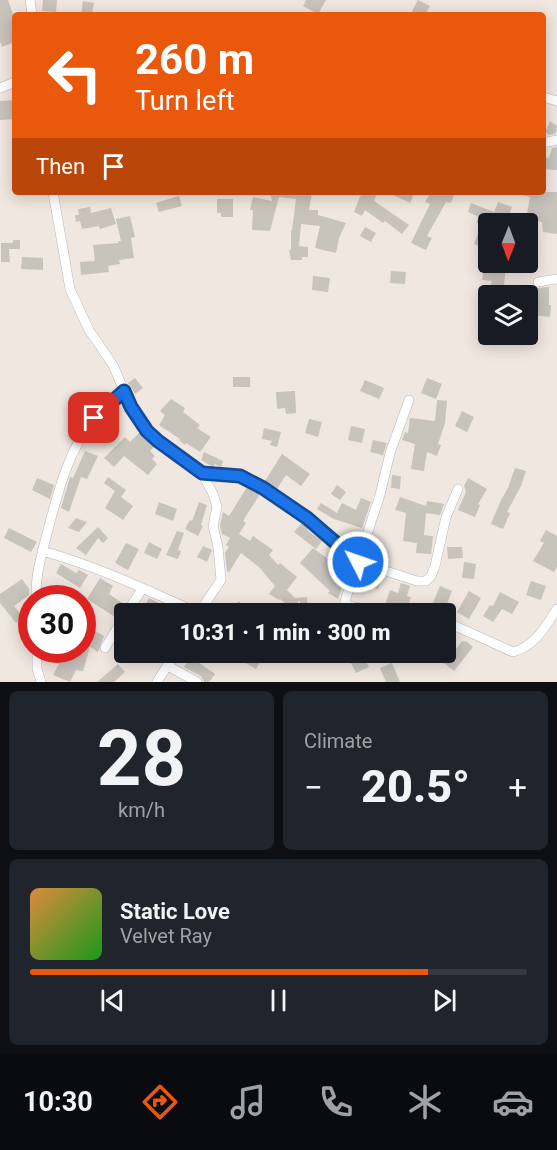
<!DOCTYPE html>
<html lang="en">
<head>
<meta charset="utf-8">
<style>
  :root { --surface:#171b24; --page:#20242c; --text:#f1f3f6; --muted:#9ea1a6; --line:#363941; --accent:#ea580c }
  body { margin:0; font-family:Roboto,sans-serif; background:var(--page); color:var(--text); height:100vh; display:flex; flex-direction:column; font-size:22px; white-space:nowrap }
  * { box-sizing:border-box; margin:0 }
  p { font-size:20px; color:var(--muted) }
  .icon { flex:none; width:33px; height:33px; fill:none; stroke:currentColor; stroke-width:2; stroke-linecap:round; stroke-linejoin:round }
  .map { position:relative; height:682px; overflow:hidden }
  .sheet { display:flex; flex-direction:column; gap:9px; padding:9px; background:#0d0f14; flex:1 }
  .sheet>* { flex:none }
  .top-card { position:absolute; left:12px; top:12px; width:534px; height:183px; border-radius:6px; box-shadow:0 3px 15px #0003; background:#ea580c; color:#fff; overflow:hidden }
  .needle { width:39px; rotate:181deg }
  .buttons { position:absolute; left:478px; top:213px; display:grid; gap:12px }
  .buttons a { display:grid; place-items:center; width:60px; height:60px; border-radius:6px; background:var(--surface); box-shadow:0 3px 15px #0003; font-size:30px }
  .speed { position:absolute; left:18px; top:585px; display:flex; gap:12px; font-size:30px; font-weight:700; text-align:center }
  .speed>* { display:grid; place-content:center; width:78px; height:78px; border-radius:50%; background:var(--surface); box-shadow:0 3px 15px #0003; line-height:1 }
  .speed .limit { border:9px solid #d22; background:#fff; color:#111 }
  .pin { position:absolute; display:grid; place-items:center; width:51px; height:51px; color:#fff; margin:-26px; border-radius:12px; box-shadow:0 3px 9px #0006 }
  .me { position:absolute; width:66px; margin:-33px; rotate:311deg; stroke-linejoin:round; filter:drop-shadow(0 0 4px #0008) }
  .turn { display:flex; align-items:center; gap:21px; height:126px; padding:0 24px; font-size:27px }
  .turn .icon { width:78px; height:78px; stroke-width:2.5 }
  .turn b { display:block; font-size:42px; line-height:51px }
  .then { display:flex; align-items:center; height:57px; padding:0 24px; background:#0003; gap:12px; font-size:22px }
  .big { font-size:45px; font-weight:800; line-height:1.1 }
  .sheet .tile { flex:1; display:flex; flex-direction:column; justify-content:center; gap:9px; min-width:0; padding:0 21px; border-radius:9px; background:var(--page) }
  .sheet .dial { align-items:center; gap:0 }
  .dial b { font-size:78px; line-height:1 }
  .song { display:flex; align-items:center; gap:18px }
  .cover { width:72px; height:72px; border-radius:9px; background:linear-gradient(135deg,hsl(30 70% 55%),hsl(120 70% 35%)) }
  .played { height:6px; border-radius:3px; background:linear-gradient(90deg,var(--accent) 80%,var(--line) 80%) }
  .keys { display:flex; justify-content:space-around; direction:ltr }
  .heat { display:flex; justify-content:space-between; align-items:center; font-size:33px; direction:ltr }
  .sheet .tiles { flex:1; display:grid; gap:9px; grid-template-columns:1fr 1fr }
  .tile:last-child { grid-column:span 2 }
  .trip { position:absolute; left:114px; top:603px; width:342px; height:60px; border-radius:6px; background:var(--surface); box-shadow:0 3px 15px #0003; font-weight:800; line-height:60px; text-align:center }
  .menu { display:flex; height:96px; justify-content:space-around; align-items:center; background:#090b0e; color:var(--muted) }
  .menu .icon { width:42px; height:42px }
  .menu .selected { color:var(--accent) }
  .menu b { font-size:27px; color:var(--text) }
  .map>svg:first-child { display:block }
</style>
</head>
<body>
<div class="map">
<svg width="557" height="682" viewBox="0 0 557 682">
  <rect width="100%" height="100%" fill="#f0e7e0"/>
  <path fill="#c8c3bb" d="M0,0H8L15,20V24L12,25L15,32V42L2,47L0,42Z
    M43,0H57L56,12L42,11Z
    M306,0H326L318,14L303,6Z
    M418,0L430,6L425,15H410Z
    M83,1L94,3L92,15H81Z
    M15,100V119L0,120V101Z
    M550,121L557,126L556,133L549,135L545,132Z
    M557,147V170L543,169V157L549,158L552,148Z
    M270,192H312L309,210H318V215L346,223L339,238L336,253L315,248L320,226L301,224L299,246L308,247V257H302V260H291L289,250H291V230H292L296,199L279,197L270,231L252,230L253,210H250L253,197L272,201Z
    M362,192H377L374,201L409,225L402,234L385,221L383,223L365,210L362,216L354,212Z
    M387,192H415L410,203Z
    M431,192H455L451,203L446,202L427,236L432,238L426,250L411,243L430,204L425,202Z
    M519,192H557V234L543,232L542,222L526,219L530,197L518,194Z
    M179,196L182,206L159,212L156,203Z
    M217,199H233V217H221V213H217Z
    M498,202L512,207L505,224L489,218L483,227L476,222L479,217L468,212L471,203L494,212Z
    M90,207L91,213L111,208L116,224L100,229L99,226L82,229L80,221L76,222L75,215H79L78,209Z
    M130,216L135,237L131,238L134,258L119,260L120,264L108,266L109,272L81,275L80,262L95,261L93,245L119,243L118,241H121L116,219Z
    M365,227L376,233L371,242L360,236Z
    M479,231L489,235L487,249L474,244Z
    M13,240H20V249H9L10,262H1V243H13Z
    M528,241L537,242L536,271H520V262H528Z
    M22,257L43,258V270L21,269Z
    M484,265L506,267L504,285L519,288L517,296H487L492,281L482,280Z
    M391,271L406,272L405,284L390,283Z
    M313,276L330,278L328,292L312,290Z
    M549,287V305H551L550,317L534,315L536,288Z
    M233,377H250V387H233Z
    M135,378L143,388L135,394L128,383Z
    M427,378L442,384L436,399L421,393Z
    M365,380L384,388L379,399L360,391Z
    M295,391L296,413L286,414L285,408L277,409L276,392Z
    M171,399L185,408L183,412L200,425L197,428L211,437L200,452L186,443L185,445L179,440L180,439L159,425L165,415L160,411Z
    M437,400L447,401L445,423L438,444L441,445L437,456L427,452L424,471L411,469L415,444L402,440L405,432L408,433L410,418L435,421Z
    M462,411L474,417L467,432L455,426Z
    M309,419L322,422L318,437L305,433Z
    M351,426L365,429L362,443L348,440Z
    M264,428L281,432L277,447L270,445L272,441L262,439Z
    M140,432L154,447L150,451L155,456L152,459L157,464L148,475L124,456L114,467L104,458L125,437L130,442Z
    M373,440L387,443L383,455L370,452Z
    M85,451L98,456L87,479L81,477L69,512L61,508L70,477L73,478Z
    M204,452L223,461L221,467L215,464L213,467L201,460Z
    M282,454L310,474L301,486L286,475L277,489L265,481Z
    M515,468L526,471L521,486L507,512L510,513L503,529L491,524L501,500L508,488Z
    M392,475L401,476L400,489L391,488Z
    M108,477L126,490L121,497L133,506L123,520L105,508L115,491L104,483Z
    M37,478L54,485L50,499L32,490Z
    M468,478L487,489L478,504L480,505L475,517L458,510L466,492L464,486Z
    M337,485L346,492L340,500L331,494Z
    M247,487L260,494L243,521L246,523L239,534L250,541L253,536L273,550L269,555L278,565L280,563L297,577L287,590L295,598L307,597L308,608H300V600L292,609L280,599L279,600L269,594L275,586L260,568L241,553L229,572L227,571L225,553L229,547L226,545L230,538L222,534L220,526L223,512L229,516Z
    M400,497L426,506L427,501L444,504L440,515L426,513L424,535L433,536L431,554L416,553L417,543L403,541L406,513L395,510Z
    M361,498L371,502L362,528L334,519L317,509L321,503L337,513L342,503L356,510Z
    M159,502L177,509L173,521L155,514Z
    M199,502L207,505L201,525L203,526L198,536L185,529L190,520L192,521Z
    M76,518L87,522L79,532L68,528Z
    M302,523L309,528L307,530L322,541L316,549L294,532Z
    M98,527L108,538L103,543L98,538L86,555L76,548Z
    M9,528L37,542L31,552L4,538Z
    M546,530L557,536V567L554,572L533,561L544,543L540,541Z
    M177,531L184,533L178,550L181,551L178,559L166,555Z
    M348,533L359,538L355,550L352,548L353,546L344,541Z
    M149,542L162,549L157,559L144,553Z
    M126,543L139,549L128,570L115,563Z
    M203,546L212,550L207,562L197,557Z
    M447,547H462L463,558L448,559Z
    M313,548L347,573L338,599L328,593L330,591L300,563Z
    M464,562L476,564L474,579L462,578Z
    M61,564L76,573L79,570L88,575L80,588L56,573Z
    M363,571L383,577L378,589L359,581Z
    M100,578L113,586L109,594L124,604L115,617L87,599Z
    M22,579L29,589V595L14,606L23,617L16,623L0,603V594Z
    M531,581L546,586L541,600L526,595Z
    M401,583L410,586L407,596L411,597L406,612L398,607L385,605L390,590L398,593Z
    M440,586L452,591L443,614L430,610Z
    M469,591L481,598L469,619L457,612Z
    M500,592L519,602L512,614L502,609L493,622L483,616L490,605L493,606Z
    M149,598L155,601L176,614H140Z
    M239,601L252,614H227Z
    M93,630L104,636L98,652L90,647L83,671L76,670L70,682L53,675L59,664L53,662L58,650L79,653L82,650V635L88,638Z
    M462,641L465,642L466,641L473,647L454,671L430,652H446V645L454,652Z
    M253,652H266L256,669L246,663Z
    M357,652H361L369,667L356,673L348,657Z
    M191,657L215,674L209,682H204L201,676L184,667Z
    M392,663L400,682H386L380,668Z
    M118,664L125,672L114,682H97Z"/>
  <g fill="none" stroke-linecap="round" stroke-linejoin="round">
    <defs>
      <path id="minor" d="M30,0L32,15
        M0,88L15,82
        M543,97L557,101
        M543,143L557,140
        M53,192L70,289L89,330L113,365L131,407L147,431L157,441L202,473L213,494L217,507L213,526L218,547L221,580L198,614
        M538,282L557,279
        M202,473L240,476L263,488L307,518L358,562L417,581H426L431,576L435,566L446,517L458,489
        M42,551C97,566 147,590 198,613
        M36,598C35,574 43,550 49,526C59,488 69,451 93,419C102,409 114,400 124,391
        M126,614L142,589
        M397,614L348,606L345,601L380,495L390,453L409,400
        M446,625H453L513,652C535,646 545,627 557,609
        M105,648L124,617
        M37,650V669L41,682
        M168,666L197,682
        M157,682L176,652"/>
    </defs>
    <use href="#minor" stroke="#b4b8c2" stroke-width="10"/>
    <use href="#minor" stroke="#fff" stroke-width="9"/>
  </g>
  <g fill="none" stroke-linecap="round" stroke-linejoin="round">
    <defs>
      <path id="route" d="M94,418L124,391L131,407L147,431L158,441L202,473L240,476L263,488L307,518L358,562"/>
    </defs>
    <use href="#route" stroke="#114b97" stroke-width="15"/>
    <use href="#route" stroke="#1a73e8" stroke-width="10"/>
  </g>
</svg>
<div class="buttons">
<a><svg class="needle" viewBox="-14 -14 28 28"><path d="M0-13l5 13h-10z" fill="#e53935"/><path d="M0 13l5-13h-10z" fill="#9ea1a6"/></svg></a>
<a><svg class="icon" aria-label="layers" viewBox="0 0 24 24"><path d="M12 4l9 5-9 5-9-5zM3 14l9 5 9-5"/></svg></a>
</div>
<div class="speed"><div class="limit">30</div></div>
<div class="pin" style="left:94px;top:418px;background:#d93025"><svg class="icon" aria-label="arrive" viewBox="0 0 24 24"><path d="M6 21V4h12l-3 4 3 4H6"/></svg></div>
<svg class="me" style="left:358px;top:562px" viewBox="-20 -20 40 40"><circle r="17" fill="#1a73e8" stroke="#fff" stroke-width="3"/><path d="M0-11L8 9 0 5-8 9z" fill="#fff"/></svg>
<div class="trip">10:31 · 1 min · 300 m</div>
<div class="top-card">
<div class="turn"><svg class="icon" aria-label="left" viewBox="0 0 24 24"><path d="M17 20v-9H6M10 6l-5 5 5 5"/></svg><div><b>260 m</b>Turn left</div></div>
<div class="then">Then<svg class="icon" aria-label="arrive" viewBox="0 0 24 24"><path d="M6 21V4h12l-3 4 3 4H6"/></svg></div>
</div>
</div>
<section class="sheet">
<div class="tiles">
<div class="tile dial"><b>28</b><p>km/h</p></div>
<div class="tile"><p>Climate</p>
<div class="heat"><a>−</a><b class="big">20.5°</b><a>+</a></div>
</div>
<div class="tile">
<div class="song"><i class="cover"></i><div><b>Static Love</b><p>Velvet Ray</p></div></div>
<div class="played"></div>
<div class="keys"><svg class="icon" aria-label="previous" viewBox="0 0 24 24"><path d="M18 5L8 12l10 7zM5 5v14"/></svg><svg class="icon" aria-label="pause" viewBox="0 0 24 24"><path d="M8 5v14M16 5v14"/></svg><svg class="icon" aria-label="next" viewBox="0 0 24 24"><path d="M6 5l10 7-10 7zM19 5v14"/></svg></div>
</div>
</div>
</section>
<nav class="menu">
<b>10:30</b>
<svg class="icon selected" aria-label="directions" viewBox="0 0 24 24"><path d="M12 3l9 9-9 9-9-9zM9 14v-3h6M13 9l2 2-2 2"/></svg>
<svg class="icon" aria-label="music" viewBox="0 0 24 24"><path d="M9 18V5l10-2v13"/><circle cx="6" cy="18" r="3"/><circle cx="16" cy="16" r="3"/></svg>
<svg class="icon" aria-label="phone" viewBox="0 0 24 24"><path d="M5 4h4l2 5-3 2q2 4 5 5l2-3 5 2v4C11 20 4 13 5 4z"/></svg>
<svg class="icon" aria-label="climate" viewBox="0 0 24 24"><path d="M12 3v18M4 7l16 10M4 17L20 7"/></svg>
<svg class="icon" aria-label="car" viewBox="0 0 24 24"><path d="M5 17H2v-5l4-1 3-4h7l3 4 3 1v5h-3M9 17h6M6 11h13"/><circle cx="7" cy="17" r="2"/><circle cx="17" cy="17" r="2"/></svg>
</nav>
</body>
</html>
